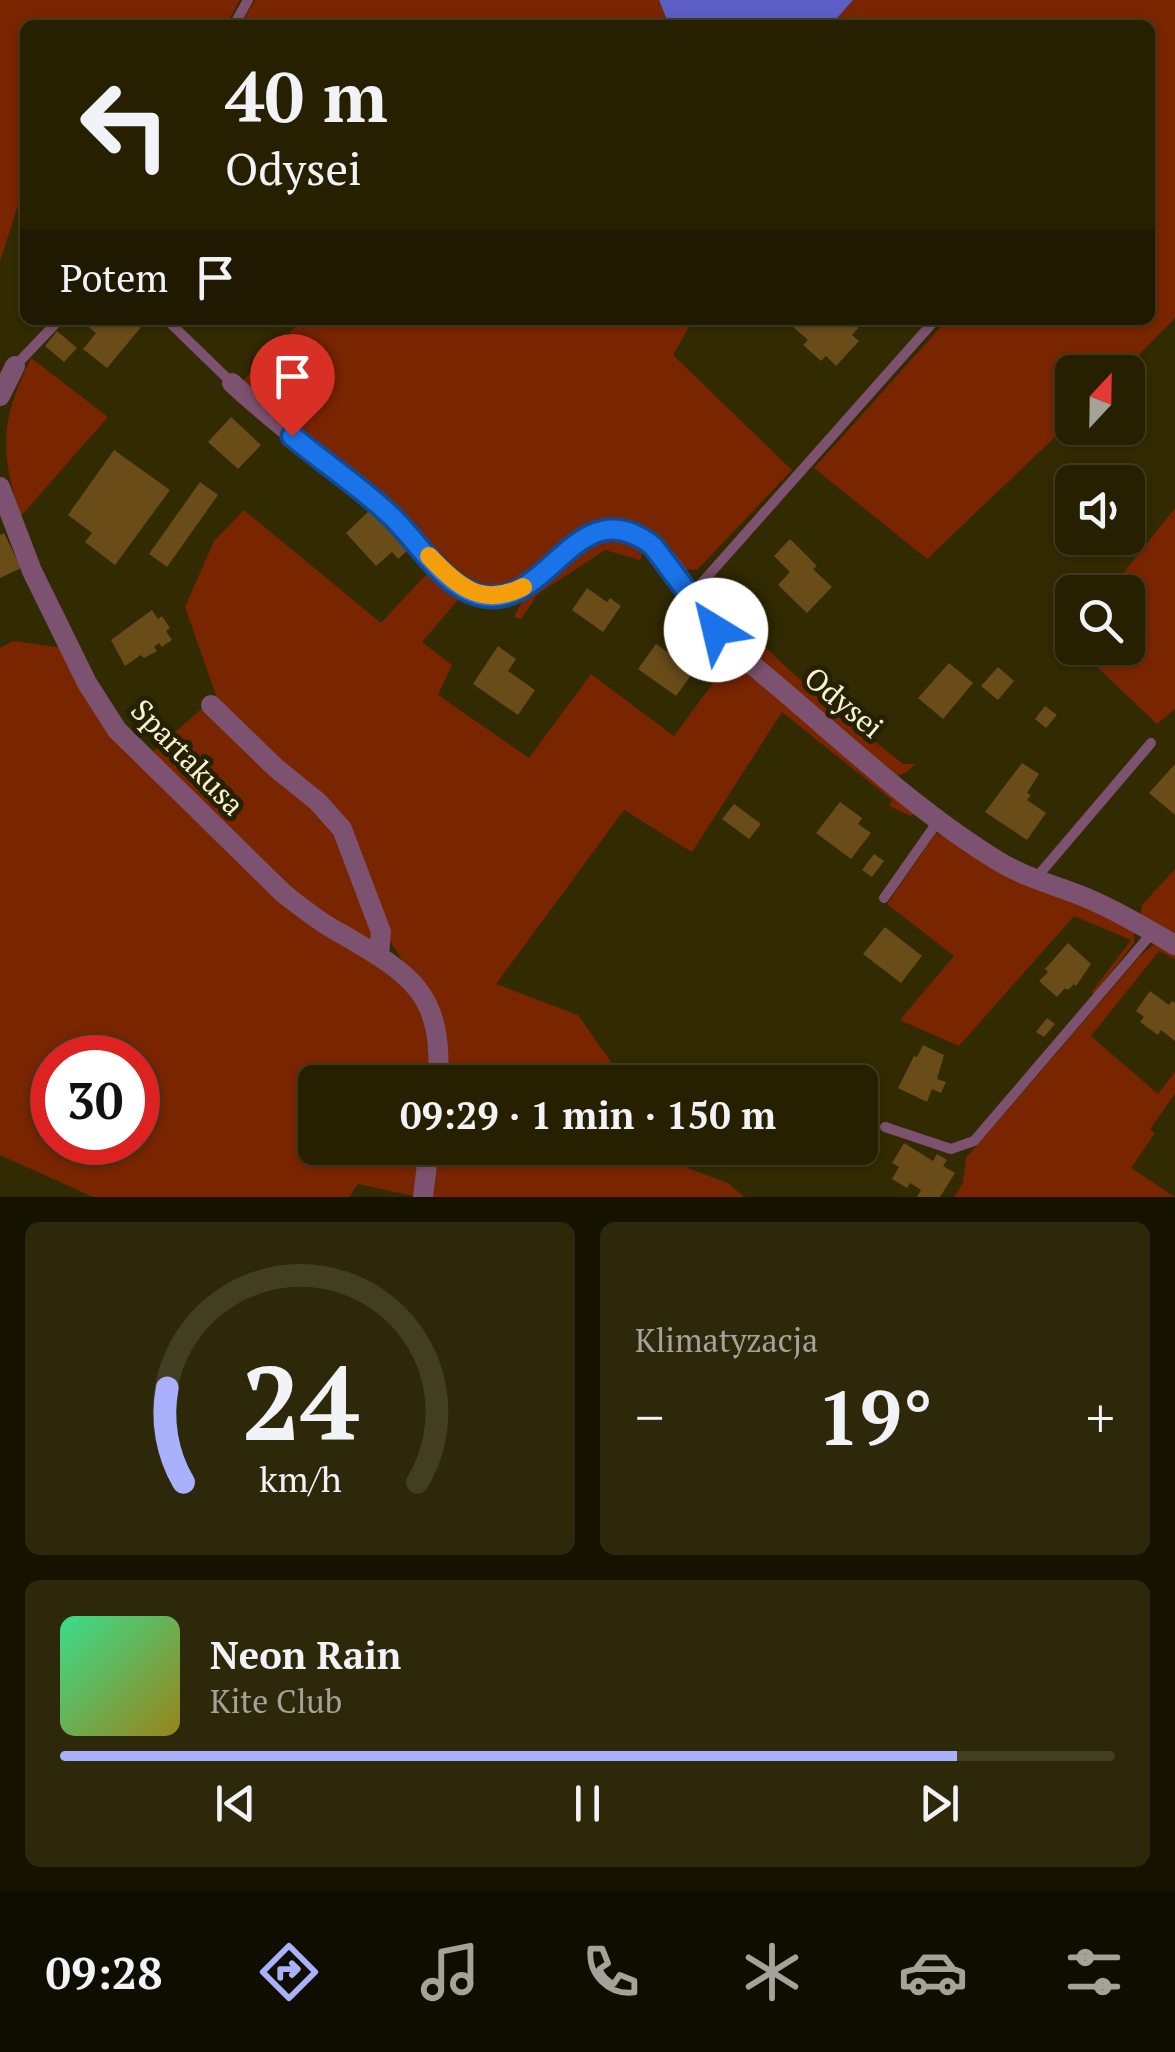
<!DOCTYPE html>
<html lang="pl">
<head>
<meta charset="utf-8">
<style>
  :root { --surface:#262000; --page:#2e280a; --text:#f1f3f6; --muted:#a4a399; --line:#423e22; --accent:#a9b0fc }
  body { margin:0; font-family:"PT Serif",serif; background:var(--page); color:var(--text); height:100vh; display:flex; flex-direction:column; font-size:38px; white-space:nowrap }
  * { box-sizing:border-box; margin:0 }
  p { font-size:32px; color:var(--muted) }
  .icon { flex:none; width:55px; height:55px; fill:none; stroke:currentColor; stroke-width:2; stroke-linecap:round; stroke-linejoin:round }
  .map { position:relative; height:1197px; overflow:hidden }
  .sheet { display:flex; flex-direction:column; gap:25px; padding:25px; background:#151200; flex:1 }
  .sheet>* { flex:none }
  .hud { position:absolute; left:20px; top:20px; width:1135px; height:305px; border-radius:15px; box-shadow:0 2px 8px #0004,0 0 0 2px var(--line); background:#262000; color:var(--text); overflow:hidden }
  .needle { width:65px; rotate:22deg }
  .buttons { position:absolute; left:1055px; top:355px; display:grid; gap:20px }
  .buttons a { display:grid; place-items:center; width:90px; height:90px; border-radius:15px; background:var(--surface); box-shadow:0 2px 8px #0004,0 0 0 2px var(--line); font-size:50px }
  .speed { position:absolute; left:30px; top:1035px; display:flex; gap:20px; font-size:50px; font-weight:700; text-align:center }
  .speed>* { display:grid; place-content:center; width:130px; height:130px; border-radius:50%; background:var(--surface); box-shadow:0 2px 8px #0004,0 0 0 2px var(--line); line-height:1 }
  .speed .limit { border:15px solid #d22; background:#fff; color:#111 }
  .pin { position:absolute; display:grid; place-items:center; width:85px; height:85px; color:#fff; margin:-102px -42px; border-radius:50% 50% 50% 0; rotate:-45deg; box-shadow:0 0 10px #0007 }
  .pin .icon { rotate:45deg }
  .me { position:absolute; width:110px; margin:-55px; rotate:324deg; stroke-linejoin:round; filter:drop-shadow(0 0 8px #0008) }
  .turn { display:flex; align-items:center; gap:35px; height:210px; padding:0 40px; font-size:45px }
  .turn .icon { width:130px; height:130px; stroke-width:2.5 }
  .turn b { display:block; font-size:70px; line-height:85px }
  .then { display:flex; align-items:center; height:95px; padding:0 40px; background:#0003; gap:20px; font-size:38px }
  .big { font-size:75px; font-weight:700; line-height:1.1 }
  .sheet .widget { flex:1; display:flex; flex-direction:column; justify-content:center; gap:15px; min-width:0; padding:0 35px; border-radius:15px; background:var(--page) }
  .sheet .dial { align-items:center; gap:0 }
  .dial svg { height:260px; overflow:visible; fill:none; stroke:var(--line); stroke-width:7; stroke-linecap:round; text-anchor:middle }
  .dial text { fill:var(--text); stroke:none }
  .song { display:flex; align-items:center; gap:30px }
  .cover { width:120px; height:120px; border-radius:15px; background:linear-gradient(135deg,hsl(150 70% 55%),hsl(50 70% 35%)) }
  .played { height:10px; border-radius:5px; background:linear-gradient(90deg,var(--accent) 85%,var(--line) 85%) }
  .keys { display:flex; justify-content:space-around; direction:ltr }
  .heat { display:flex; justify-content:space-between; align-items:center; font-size:55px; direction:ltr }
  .sheet .tiles { flex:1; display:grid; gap:25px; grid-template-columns:1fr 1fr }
  .widget:last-child { grid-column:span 2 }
  .trip { position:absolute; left:298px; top:1065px; width:580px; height:100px; border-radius:15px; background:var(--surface); box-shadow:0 2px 8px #0004,0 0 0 2px var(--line); font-weight:700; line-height:100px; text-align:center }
  .tab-bar { display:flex; height:160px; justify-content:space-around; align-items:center; background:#0f0d00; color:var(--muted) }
  .tab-bar .icon { width:70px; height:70px }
  .tab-bar .current { color:var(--accent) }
  .tab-bar b { font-size:45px; color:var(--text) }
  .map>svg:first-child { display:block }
</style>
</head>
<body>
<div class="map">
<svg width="1175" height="1197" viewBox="0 0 1175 1197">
  <rect width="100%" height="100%" fill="#322a00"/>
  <path fill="#792500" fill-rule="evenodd" d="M0,0H240L226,25H25V193H22L0,261Z
    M255,0H659L669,25H240Z
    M853,0H1175V318L1122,372H1072V421L927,559L814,468L947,320H1150V25H831Z
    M302,320H693L673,355L792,470L697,570L684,569L631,525L496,589L468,584L240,384Z
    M31,358L108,417L20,517C0,448 0,422 31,358Z
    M1175,508V709L1157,724L1097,667L1058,655L1072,637V648H1128V592H1108Z
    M244,510L381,623L433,567L463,594L422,642L452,665L438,695L529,758L591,674L674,736L732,657L915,814L911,816L889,806L892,800L782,712L692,852L624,810L496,984L578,1015L625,1082H442L411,974L390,941L363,862L213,699L216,695L185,607L214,541Z
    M614,536L644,549L640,560L605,550L538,594L521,619L514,617C531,579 576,548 614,536Z
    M713,599L810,689L903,764H915L907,772L896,776L759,662L720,620Z
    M13,641L63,648L134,755L422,1002L432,1082H315V1148H424L418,1197L358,1184L349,1197H93L0,1155V648ZM52,1058H138V1142H52Z
    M205,706L328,819L374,927L370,940L316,913L150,754Z
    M936,833L1130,928L1134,933V943L1094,994L1092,992L1131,940L1074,916L959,1046L900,1020L954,956L887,904Z
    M1175,869V937L1140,917L1142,905Z
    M1154,944L1175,950V959L1159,951L1091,1036L1158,1094L1175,1072V1094L1150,1129L1155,1133L1131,1168L1175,1197H954L963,1183L966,1158L1139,957Z
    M435,1148H666L677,1164L728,1183L744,1197H428Z"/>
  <path fill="#5c5dc5" d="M659,0H853L831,25H669Z"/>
  <path fill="#694c18" d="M89,320H147L107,368L83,349L96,333L85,324Z
    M785,320H865L852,335L859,341L836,366L826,356L821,361L803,345L808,340Z
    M57,331L77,348L64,362L45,346Z
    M231,417L261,445L238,469L208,442Z
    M114,450L170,490L115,565L85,542L92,533L68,515Z
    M200,482L218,495L167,567L149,554Z
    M370,510L407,551L398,559L392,552L376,566L346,533Z
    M4,533L21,568L0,578V535Z
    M790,539L817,566L813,569L832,587L807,613L778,585L790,572L774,556Z
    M587,588L607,602L610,598L621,606L603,632L572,610Z
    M152,610L158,619L162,616L170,628L166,631L172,640L162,647L159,643L154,647L157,651L144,658L141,655L125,666L111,640Z
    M656,644L694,671L676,696L638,669Z
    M498,646L516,659L508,671L535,690L518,715L473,684Z
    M949,663L973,683L943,719L918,698Z
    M998,667L1014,681L998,700L981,686Z
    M1045,706L1057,715L1046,728L1035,719Z
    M1022,763L1039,774L1027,793L1031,795L1027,800L1046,813L1027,840L985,812Z
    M1175,764V815L1149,793Z
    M840,802L862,818L858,824L871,833L851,859L816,833Z
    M734,804L761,824L749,839L722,819Z
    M874,854L884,861L872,877L862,870Z
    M885,927L922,956L901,983L863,954Z
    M1068,943L1091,964L1076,986L1074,984L1068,990L1065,988L1057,997L1039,981L1048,972L1045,969Z
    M1150,991L1169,1005L1172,1001L1175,1003V1041L1161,1030L1158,1035L1140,1022L1144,1017L1136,1011Z
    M1047,1018L1055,1024L1044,1037L1036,1032Z
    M923,1045L944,1055L937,1079L946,1082L941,1093L932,1089L927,1102L898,1088L914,1056L917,1057Z
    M863,1077L880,1085L874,1097L860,1090Z
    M904,1143L933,1161L937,1154L947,1160L943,1166L955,1173L940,1197H917L921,1190L910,1183L907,1188L892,1179L899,1167L892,1163Z"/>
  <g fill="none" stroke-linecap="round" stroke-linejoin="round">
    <path stroke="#7d5270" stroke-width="10" d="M234,25L248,0
      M167,320L232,383
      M15,366L59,320
      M691,595L935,320
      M1036,878L1151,743
      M884,898L938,821
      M885,1127L951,1149L974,1141L1152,933"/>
    <path stroke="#7d5270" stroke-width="20" d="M232,383C291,438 360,483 415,541C434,561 455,592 484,596C545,604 579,498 643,538C673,558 691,598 713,626C727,644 745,659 762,673C839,737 913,809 998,861C1024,877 1054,885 1082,896C1114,909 1144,927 1175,945
      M0,396L15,366
      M0,487L32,571L87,683L117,730L283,893C301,907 319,922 340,933C412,975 443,992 438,1082
      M211,705L276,768L318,802L342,829L381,932L379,955
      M423,1197L429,1148"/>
  </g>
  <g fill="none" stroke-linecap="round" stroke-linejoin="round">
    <defs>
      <path id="route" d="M292,436C323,462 358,485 388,513C416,538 441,585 478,595C549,614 575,485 653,546L716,630"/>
    </defs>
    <use href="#route" stroke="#114b97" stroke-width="25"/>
    <use href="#route" stroke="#1a73e8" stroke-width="18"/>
    <path stroke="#f59e0b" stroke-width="18" d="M429,556C457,586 482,608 523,587"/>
  </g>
  <g text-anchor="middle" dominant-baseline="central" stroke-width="10" stroke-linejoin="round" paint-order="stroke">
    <g font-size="30" fill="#f8f3d6" stroke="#262103">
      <text transform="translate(844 702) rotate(40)">Odysei</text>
      <text transform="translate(188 757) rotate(46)">Spartakusa</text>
    </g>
  </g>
</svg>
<div class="buttons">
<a><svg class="needle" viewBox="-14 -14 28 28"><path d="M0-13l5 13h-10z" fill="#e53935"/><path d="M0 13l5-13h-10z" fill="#a4a399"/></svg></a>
<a><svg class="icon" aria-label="sound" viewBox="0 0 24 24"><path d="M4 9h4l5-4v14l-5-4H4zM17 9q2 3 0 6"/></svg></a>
<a><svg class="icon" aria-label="search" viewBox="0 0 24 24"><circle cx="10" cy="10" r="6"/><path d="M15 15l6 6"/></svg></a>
</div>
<div class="speed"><div class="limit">30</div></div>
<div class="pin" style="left:292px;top:436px;background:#d93025"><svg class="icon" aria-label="arrive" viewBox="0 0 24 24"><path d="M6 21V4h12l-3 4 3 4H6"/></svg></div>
<svg class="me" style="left:716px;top:630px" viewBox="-20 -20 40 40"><circle r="19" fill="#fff"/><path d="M0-13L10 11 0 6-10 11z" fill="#1a73e8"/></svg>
<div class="trip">09:29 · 1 min · 150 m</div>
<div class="hud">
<div class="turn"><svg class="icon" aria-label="left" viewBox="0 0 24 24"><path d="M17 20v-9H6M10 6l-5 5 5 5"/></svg><div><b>40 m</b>Odysei</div></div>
<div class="then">Potem<svg class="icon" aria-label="arrive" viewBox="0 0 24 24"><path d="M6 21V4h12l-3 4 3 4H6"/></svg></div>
</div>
</div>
<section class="sheet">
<div class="tiles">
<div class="widget dial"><svg viewBox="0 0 100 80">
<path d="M14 69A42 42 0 1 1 86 69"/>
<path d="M14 69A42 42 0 0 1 9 40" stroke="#a9b0fc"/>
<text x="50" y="56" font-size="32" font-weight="700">24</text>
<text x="50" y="72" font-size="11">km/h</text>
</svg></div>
<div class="widget"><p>Klimatyzacja</p>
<div class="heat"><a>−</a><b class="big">19°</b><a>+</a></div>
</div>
<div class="widget">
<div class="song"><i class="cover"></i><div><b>Neon Rain</b><p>Kite Club</p></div></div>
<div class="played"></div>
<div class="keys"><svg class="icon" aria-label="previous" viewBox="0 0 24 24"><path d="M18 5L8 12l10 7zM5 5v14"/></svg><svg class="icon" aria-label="pause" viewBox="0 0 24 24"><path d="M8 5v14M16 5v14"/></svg><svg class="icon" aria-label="next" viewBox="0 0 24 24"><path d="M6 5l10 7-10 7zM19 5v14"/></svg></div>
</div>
</div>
</section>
<nav class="tab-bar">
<b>09:28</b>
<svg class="icon current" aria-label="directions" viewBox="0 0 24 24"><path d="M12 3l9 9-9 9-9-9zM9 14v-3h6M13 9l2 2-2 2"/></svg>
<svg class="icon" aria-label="music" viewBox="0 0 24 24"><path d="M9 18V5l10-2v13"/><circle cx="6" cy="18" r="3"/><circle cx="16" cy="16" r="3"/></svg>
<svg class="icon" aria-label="phone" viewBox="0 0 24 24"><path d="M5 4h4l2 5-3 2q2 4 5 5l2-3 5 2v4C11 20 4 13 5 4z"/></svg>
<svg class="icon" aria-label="climate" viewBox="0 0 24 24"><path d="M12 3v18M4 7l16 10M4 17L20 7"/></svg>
<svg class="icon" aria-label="car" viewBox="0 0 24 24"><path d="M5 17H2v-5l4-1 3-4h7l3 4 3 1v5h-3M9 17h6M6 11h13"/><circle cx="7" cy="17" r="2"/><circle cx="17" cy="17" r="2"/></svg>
<svg class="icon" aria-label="filters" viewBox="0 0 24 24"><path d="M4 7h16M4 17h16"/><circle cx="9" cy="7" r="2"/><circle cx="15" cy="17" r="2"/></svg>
</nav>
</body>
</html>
